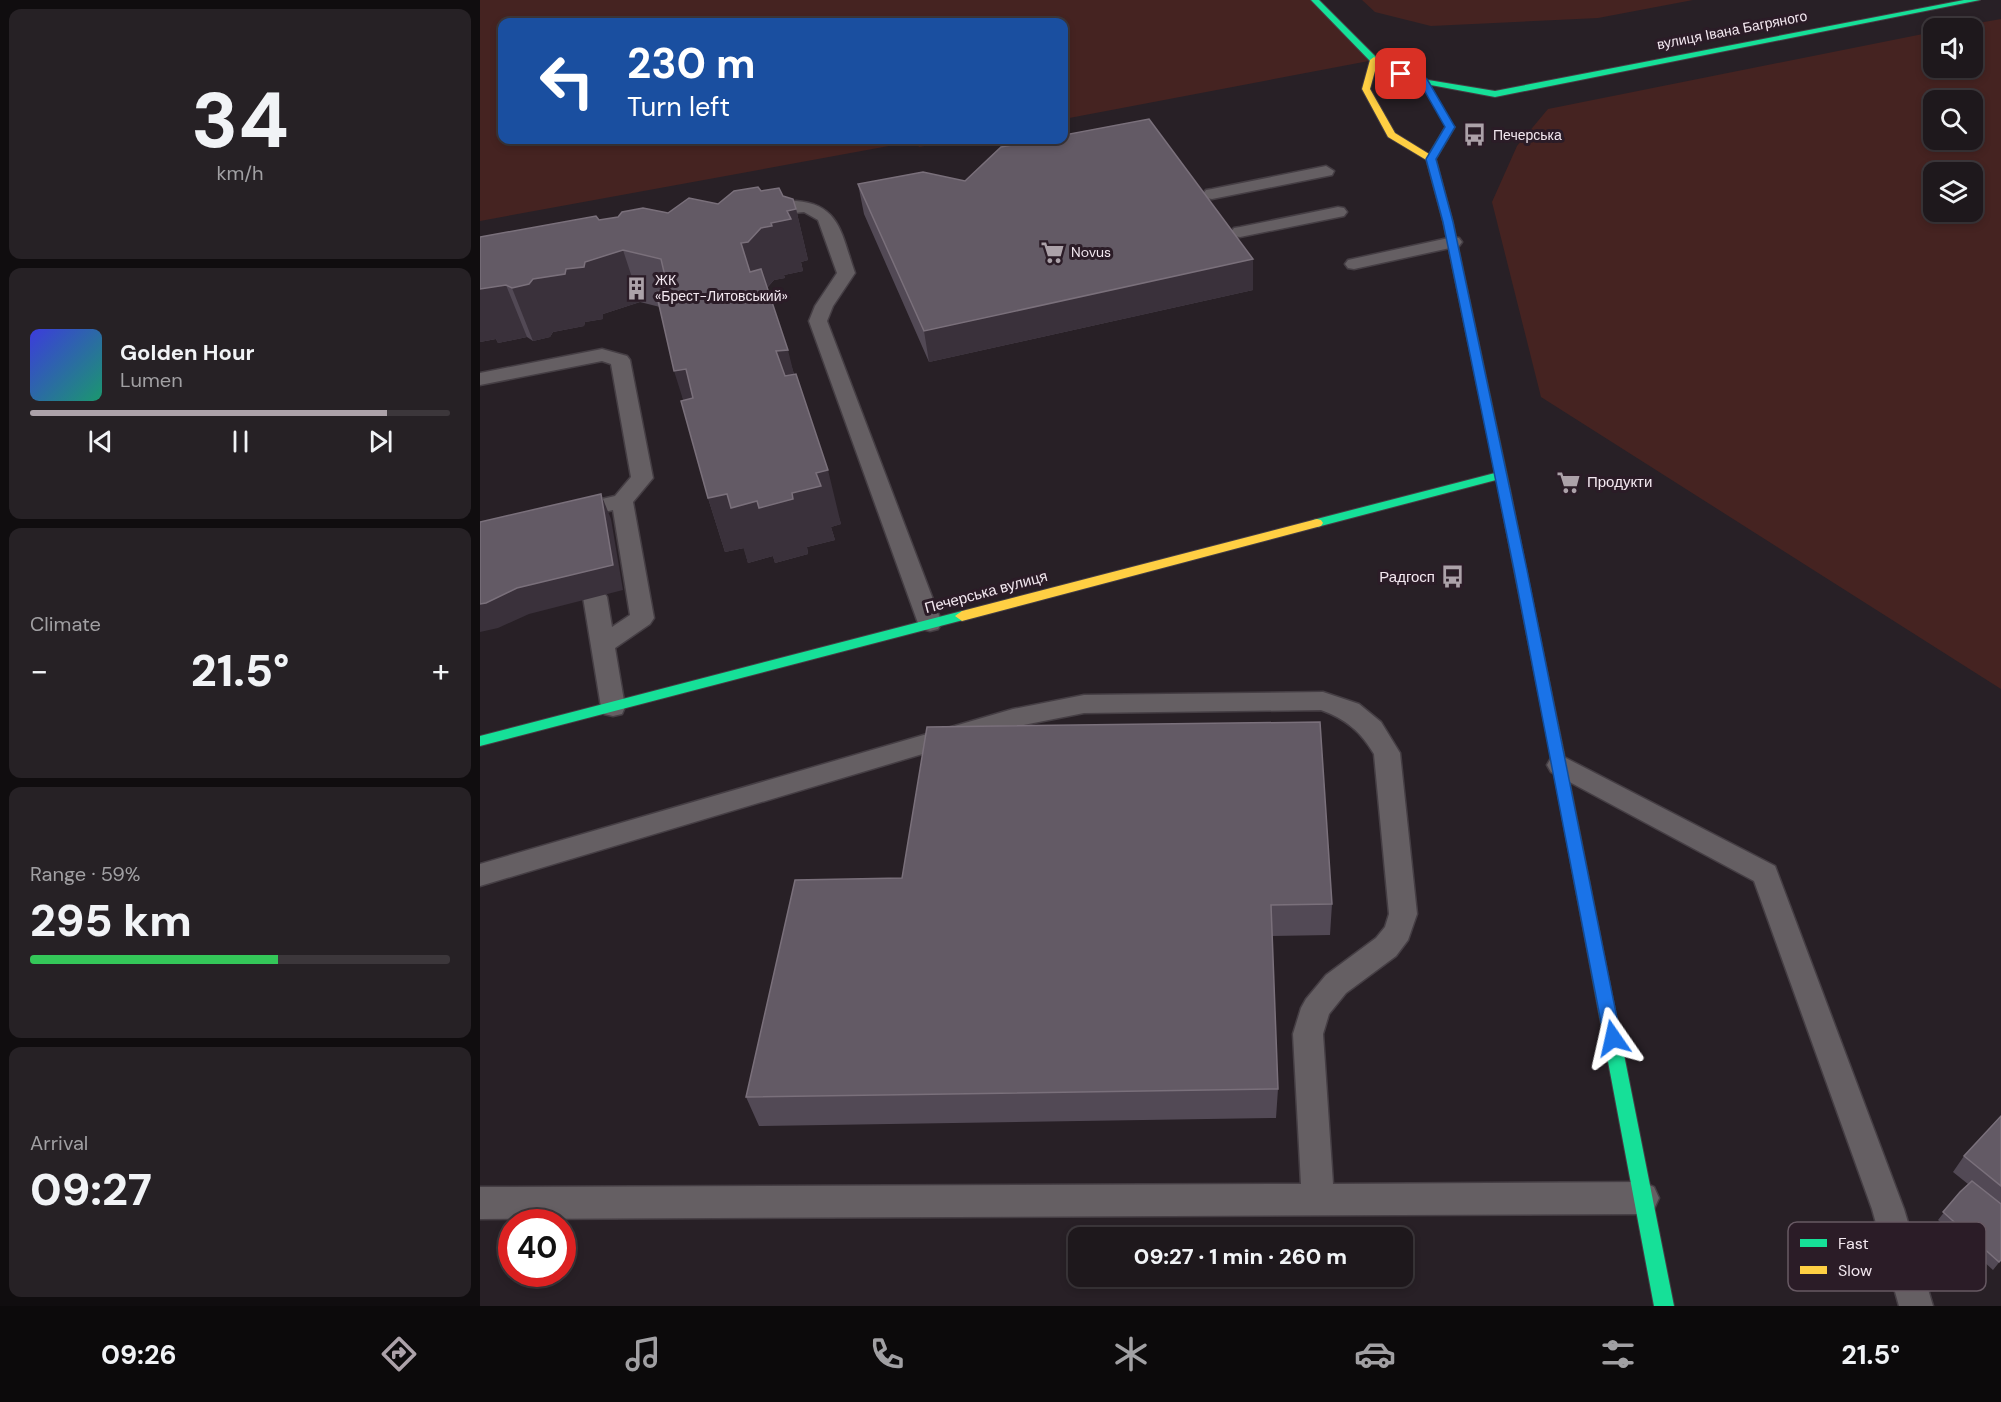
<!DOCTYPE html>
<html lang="en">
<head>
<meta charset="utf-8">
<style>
  :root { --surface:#1e181c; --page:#262125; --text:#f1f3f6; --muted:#a1a0a3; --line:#3c373b; --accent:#aca2a9 }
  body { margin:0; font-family:"DM Sans",sans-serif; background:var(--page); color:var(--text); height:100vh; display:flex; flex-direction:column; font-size:22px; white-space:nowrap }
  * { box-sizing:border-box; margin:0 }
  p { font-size:20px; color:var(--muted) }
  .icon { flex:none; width:33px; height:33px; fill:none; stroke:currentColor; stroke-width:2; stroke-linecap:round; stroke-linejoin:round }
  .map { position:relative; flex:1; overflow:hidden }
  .side { display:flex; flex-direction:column; gap:9px; padding:9px; background:#100d0f; width:480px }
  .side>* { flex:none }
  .top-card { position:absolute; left:18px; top:18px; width:570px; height:126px; border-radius:12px; box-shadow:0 3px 9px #0003,0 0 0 2px var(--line); background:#1a4fa0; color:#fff; overflow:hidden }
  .fabs { position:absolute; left:1443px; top:18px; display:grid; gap:12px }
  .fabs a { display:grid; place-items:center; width:60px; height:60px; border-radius:12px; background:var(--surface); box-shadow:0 3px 9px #0003,0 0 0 2px var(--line); font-size:30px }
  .speed { position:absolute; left:18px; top:1209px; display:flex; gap:12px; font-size:30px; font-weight:700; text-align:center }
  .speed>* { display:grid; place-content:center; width:78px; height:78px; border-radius:50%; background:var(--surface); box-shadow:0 3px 9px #0003,0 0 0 2px var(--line); line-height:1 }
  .speed .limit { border:9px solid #d22; background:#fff; color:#111 }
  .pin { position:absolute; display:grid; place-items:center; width:51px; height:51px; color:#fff; margin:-26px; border-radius:12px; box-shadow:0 3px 9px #0006 }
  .me { position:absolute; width:66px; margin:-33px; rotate:349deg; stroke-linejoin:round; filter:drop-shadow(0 0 4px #0008) }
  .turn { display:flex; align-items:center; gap:21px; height:126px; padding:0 30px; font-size:27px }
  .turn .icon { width:78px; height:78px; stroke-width:2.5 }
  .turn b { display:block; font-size:42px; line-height:51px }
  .big { font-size:45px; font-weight:800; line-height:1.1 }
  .side .card { flex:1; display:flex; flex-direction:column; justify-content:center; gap:9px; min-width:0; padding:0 21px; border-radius:12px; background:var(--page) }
  .side .dial { align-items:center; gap:0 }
  .dial b { font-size:78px; line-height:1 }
  .song { display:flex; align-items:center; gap:18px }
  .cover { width:72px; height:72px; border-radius:9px; background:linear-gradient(135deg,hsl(240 70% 55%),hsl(160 70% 35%)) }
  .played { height:6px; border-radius:3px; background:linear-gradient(90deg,var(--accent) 85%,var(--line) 85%) }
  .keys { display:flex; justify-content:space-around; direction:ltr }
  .heat { display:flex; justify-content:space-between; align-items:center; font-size:33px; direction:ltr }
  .charge { height:9px; border-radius:4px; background:linear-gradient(90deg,#34c759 59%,var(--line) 0) }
  .trip { position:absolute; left:588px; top:1227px; width:345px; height:60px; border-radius:12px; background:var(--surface); box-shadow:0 3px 9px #0003,0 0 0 2px var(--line); font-weight:800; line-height:60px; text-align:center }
  .tabs { display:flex; height:96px; justify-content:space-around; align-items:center; background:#0c0a0b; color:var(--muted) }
  .tabs .icon { width:42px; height:42px }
  .tabs .selected { color:var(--accent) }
  .tabs b { font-size:27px; color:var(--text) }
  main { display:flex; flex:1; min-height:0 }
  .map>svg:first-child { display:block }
</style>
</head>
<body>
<main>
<section class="side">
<div class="card dial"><b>34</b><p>km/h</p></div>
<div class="card">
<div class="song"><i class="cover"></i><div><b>Golden Hour</b><p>Lumen</p></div></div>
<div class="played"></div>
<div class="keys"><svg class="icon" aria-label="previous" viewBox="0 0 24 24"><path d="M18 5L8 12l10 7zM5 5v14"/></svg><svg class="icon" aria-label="pause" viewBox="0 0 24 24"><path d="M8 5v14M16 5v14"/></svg><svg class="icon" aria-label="next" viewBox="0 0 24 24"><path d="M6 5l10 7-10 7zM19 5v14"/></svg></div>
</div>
<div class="card"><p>Climate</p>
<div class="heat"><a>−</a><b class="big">21.5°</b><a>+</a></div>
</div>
<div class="card"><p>Range · 59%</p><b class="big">295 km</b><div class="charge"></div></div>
<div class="card"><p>Arrival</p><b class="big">09:27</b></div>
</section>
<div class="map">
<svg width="1521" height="1306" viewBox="0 0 1521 1306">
  <rect width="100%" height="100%" fill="#282026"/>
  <path fill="#452321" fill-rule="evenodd" d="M0,0H835L894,60L584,119V22H22V140H476L439,147L436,141L0,221Z
    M882,0H1213L1118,18L951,26L895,12Z
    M1521,19V689L1061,397L1012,202L1037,146L1068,109L1453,32L1454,68H1492V28H1470ZM1454,100H1492V140H1454ZM1454,172H1492V212H1454Z"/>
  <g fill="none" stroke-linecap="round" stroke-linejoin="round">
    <defs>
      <path id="lane" d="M846,166L854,171L852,175L732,199L726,198L723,194L726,190L732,189Z
        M316,201C361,204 362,237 375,273L353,306L347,321L462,623L458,629L450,631L442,629L438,623L329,321L335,306L357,273L338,220L324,212L283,216L277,215L274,211L277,207Z
        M858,207L864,208L867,212L864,216L760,237L754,236L751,232L754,228L760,227Z
        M973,237L979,238L982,242L979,246L874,269L868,268L865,264L868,260Z
        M122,349L147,356L150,360L173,478L153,502L174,618L170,624L135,648L145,707L142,714L133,716L124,714L121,707L103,597L107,591L115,589L123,591L127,597L132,627L150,615L133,510L95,519L87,517L84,512L87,507L135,496L151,477L131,364L122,361L0,385V373Z
        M843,692L879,704L901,722L920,753L937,914L928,940L916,956L866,993L849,1014L843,1034L853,1184L1163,1182L1174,1187L1179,1198L1174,1209L1163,1214L0,1219V1187L821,1184L813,1034L821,1008L826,999L846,975L896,938L905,927L909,914L894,754C881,732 866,719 841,710L604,713L533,727L0,886V864L533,709L604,695Z
        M1080,755L1295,866L1424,1209L1453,1306H1419L1392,1209L1274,881L1071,772L1067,765L1071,758Z"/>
      <path id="fast" d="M831,0H839L897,58L942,75V79L1015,91L1484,0H1500L1015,97L940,83V79L891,62Z
        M970,124L975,127L956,159L973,222L1030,489L1028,492H1020L1016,480L837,527L833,526L831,523L833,520L1015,473L963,222L946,159L965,127Z
        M482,611L489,616L487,619L0,746V736Z
        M1077,748L1082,749L1084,753L1194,1306H1174L1070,753L1072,749Z"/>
      <path id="slow" d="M894,57L898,60L890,89L915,133L954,157V161H948L908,137L882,89L890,60Z
        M1024,485L1030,489L1084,753L1082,757H1072L1070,753L1018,489Z
        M837,519L841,520L843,523L841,526L482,621L475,616L482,611Z"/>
    </defs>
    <use href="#lane" stroke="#453e44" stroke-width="3"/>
    <use href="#fast" stroke="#453e44" stroke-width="2"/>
    <use href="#slow" stroke="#453e44" stroke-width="2"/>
    <use href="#lane" fill="#655f63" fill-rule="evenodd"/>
    <use href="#fast" fill="#16e098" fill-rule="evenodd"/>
    <use href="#slow" fill="#ffcf43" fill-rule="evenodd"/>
  </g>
  <path fill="#524955" d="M378,184L773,290L449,362L384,214Z
    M281,191L303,196L316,209L328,260L321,262L323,271L304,275L305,278L294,280L287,288L361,524L351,527L355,540L327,547L328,554L295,563L293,556L268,563L264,548L245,552L228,498L180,307L160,302L123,314V319L105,322L104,326L73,332L70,337L53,341L47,337L18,343L16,339L0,342V237L119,220L188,213L238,204Z
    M315,880L852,904L850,935L792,936L798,1089L796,1118L279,1126L266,1097Z
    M1521,1116V1260L1513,1270L1458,1220L1480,1192L1488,1184L1473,1172L1484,1156Z"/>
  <path fill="#3a313b" d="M316,209L328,260L321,262L323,271L304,275L305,278L294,280L281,294L275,295L261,243L281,228L291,223L307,211Z
    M143,250L160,302L123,314V319L105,322L104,326L73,332L70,337L53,341L32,288L53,279Z
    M773,259V290L449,362L444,331Z
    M26,285L47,337L18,343L16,339L0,342V289Z
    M308,350L321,403L310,405L296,351Z
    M206,369L223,423L211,425L194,371Z
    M348,470L361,524L351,527L355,540L327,547L328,554L295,563L279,508L312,493L336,473Z
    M121,494L131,519L143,590L49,614L18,628L0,632V604Z
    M247,494L264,548L245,552L228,498Z
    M277,501L293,556L268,563L251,508Z"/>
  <path fill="#635a65" stroke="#7a707b" stroke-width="1.5" d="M669,119L773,259L444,331L378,184L443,172L485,181L521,147L562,140H584V135Z
    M278,187L281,191L299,188L303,196L313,199L316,209L307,211L311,219L291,223L292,226L281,228L268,242L261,243L270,272L281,269L308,350L296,351L305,376L316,374L348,470L336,473L341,486L312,493L313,499L279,508L277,501L251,508L247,494L228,498L201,401L213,398L206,369L194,371L176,292L188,289L181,259L143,250L105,262L104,267L86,269L85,274L53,279L49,284L32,288L26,285L0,289V237L116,216L119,220L138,217L142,212L163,208L188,213L209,198L238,204L254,191Z
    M121,494L133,565L37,588L6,603L0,604V522Z
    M840,722L852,904L791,905L798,1089L266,1097L315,880L422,878L447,727Z
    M1521,1116V1186L1484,1156Z
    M1492,1181L1521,1204V1260L1519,1262L1463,1212L1480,1192Z"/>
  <path fill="#1a73e8" stroke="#114b97" stroke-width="1.5" d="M921,71L942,75L947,79L975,127L956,159L973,222L1047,570L1141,1038L1139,1044L1133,1046L1127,1044L1124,1038L1034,570L963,222L946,159L965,127L940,83L936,79L918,75V72Z"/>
  <defs>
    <symbol id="bus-bare" viewBox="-9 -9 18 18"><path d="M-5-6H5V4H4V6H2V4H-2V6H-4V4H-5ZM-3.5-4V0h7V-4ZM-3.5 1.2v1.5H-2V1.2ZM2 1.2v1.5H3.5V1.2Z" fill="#aca2a9" stroke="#2b1c27" stroke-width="2.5" paint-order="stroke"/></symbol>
    <symbol id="supermarket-bare" viewBox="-9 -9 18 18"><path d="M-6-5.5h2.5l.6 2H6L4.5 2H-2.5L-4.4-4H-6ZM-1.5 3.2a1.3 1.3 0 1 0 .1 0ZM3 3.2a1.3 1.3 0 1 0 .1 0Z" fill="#aca2a9" stroke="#2b1c27" stroke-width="2.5" paint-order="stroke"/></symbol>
    <symbol id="building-bare" viewBox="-9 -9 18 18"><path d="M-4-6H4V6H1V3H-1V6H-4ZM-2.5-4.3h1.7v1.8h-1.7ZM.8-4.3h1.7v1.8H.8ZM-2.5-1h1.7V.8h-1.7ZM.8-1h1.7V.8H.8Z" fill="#aca2a9" stroke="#2b1c27" stroke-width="2.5" paint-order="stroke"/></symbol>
  </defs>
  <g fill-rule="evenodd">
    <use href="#bus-bare" x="978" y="118" width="33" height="33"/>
    <use href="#supermarket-bare" x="556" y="236" width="33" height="33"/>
    <use href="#building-bare" x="140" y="272" width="33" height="33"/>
    <use href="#supermarket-bare" x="1072" y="466" width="33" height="33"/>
    <use href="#bus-bare" x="956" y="560" width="33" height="33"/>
  </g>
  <g text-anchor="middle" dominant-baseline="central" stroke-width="6" stroke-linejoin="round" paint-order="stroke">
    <g font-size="14" fill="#f3e8f0" stroke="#2b1c27">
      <text transform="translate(1252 30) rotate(-11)">вулиця Івана Багряного</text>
    </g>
    <g font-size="14" fill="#f3e8f0" stroke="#2b1c27" text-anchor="start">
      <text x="1013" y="135">Печерська</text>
      <text x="591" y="252">Novus</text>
      <text x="175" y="280">ЖК<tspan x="175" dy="16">«Брест-Литовський»</tspan></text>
    </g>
    <g font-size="15" fill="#f3e8f0" stroke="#2b1c27" text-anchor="start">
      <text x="1107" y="482">Продукти</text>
      <text x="955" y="577" text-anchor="end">Радгосп</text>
    </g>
    <g font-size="15" fill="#f3e8f0" stroke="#2b1c27">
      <text transform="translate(506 592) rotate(-15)">Печерська вулиця</text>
    </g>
  </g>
  <rect x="1308" y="1222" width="198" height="69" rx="9" fill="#2b1c27" stroke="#675963" stroke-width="1.5"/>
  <rect x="1320" y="1239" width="27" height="8" fill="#16e098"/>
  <rect x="1320" y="1266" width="27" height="8" fill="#ffcf43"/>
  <g font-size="16" fill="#f3e8f0">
    <text x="1358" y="1249">Fast</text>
    <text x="1358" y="1276">Slow</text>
  </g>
</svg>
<div class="fabs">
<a><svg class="icon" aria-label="sound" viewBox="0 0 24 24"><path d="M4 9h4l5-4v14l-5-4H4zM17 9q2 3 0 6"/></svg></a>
<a><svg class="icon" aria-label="search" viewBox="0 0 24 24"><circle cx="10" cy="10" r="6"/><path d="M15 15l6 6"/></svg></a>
<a><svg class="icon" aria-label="layers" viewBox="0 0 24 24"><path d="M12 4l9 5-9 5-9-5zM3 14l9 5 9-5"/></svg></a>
</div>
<div class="speed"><div class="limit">40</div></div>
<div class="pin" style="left:921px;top:74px;background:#d93025"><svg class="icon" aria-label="arrive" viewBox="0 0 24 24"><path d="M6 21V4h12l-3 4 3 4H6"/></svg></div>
<svg class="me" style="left:1133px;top:1038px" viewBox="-20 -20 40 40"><path d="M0-17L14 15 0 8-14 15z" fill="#1a73e8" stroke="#fff" stroke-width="4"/></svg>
<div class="trip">09:27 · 1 min · 260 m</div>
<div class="top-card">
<div class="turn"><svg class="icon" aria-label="left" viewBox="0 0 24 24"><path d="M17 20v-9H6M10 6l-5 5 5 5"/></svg><div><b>230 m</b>Turn left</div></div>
</div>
</div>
</main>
<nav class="tabs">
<b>09:26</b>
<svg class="icon selected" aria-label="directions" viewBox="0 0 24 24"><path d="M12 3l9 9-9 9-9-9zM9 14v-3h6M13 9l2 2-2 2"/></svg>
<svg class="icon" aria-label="music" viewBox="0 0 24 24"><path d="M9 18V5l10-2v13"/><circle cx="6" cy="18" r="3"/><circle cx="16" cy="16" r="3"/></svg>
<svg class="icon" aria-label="phone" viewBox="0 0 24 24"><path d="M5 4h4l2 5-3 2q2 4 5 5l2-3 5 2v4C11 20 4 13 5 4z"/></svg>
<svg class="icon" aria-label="climate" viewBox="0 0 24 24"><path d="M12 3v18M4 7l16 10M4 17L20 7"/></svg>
<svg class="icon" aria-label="car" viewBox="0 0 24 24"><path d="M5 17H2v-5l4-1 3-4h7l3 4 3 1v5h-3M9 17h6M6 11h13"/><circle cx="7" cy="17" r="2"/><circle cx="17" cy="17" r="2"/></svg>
<svg class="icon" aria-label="filters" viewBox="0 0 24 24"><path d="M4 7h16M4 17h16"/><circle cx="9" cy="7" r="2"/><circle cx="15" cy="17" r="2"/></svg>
<b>21.5°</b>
</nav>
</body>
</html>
